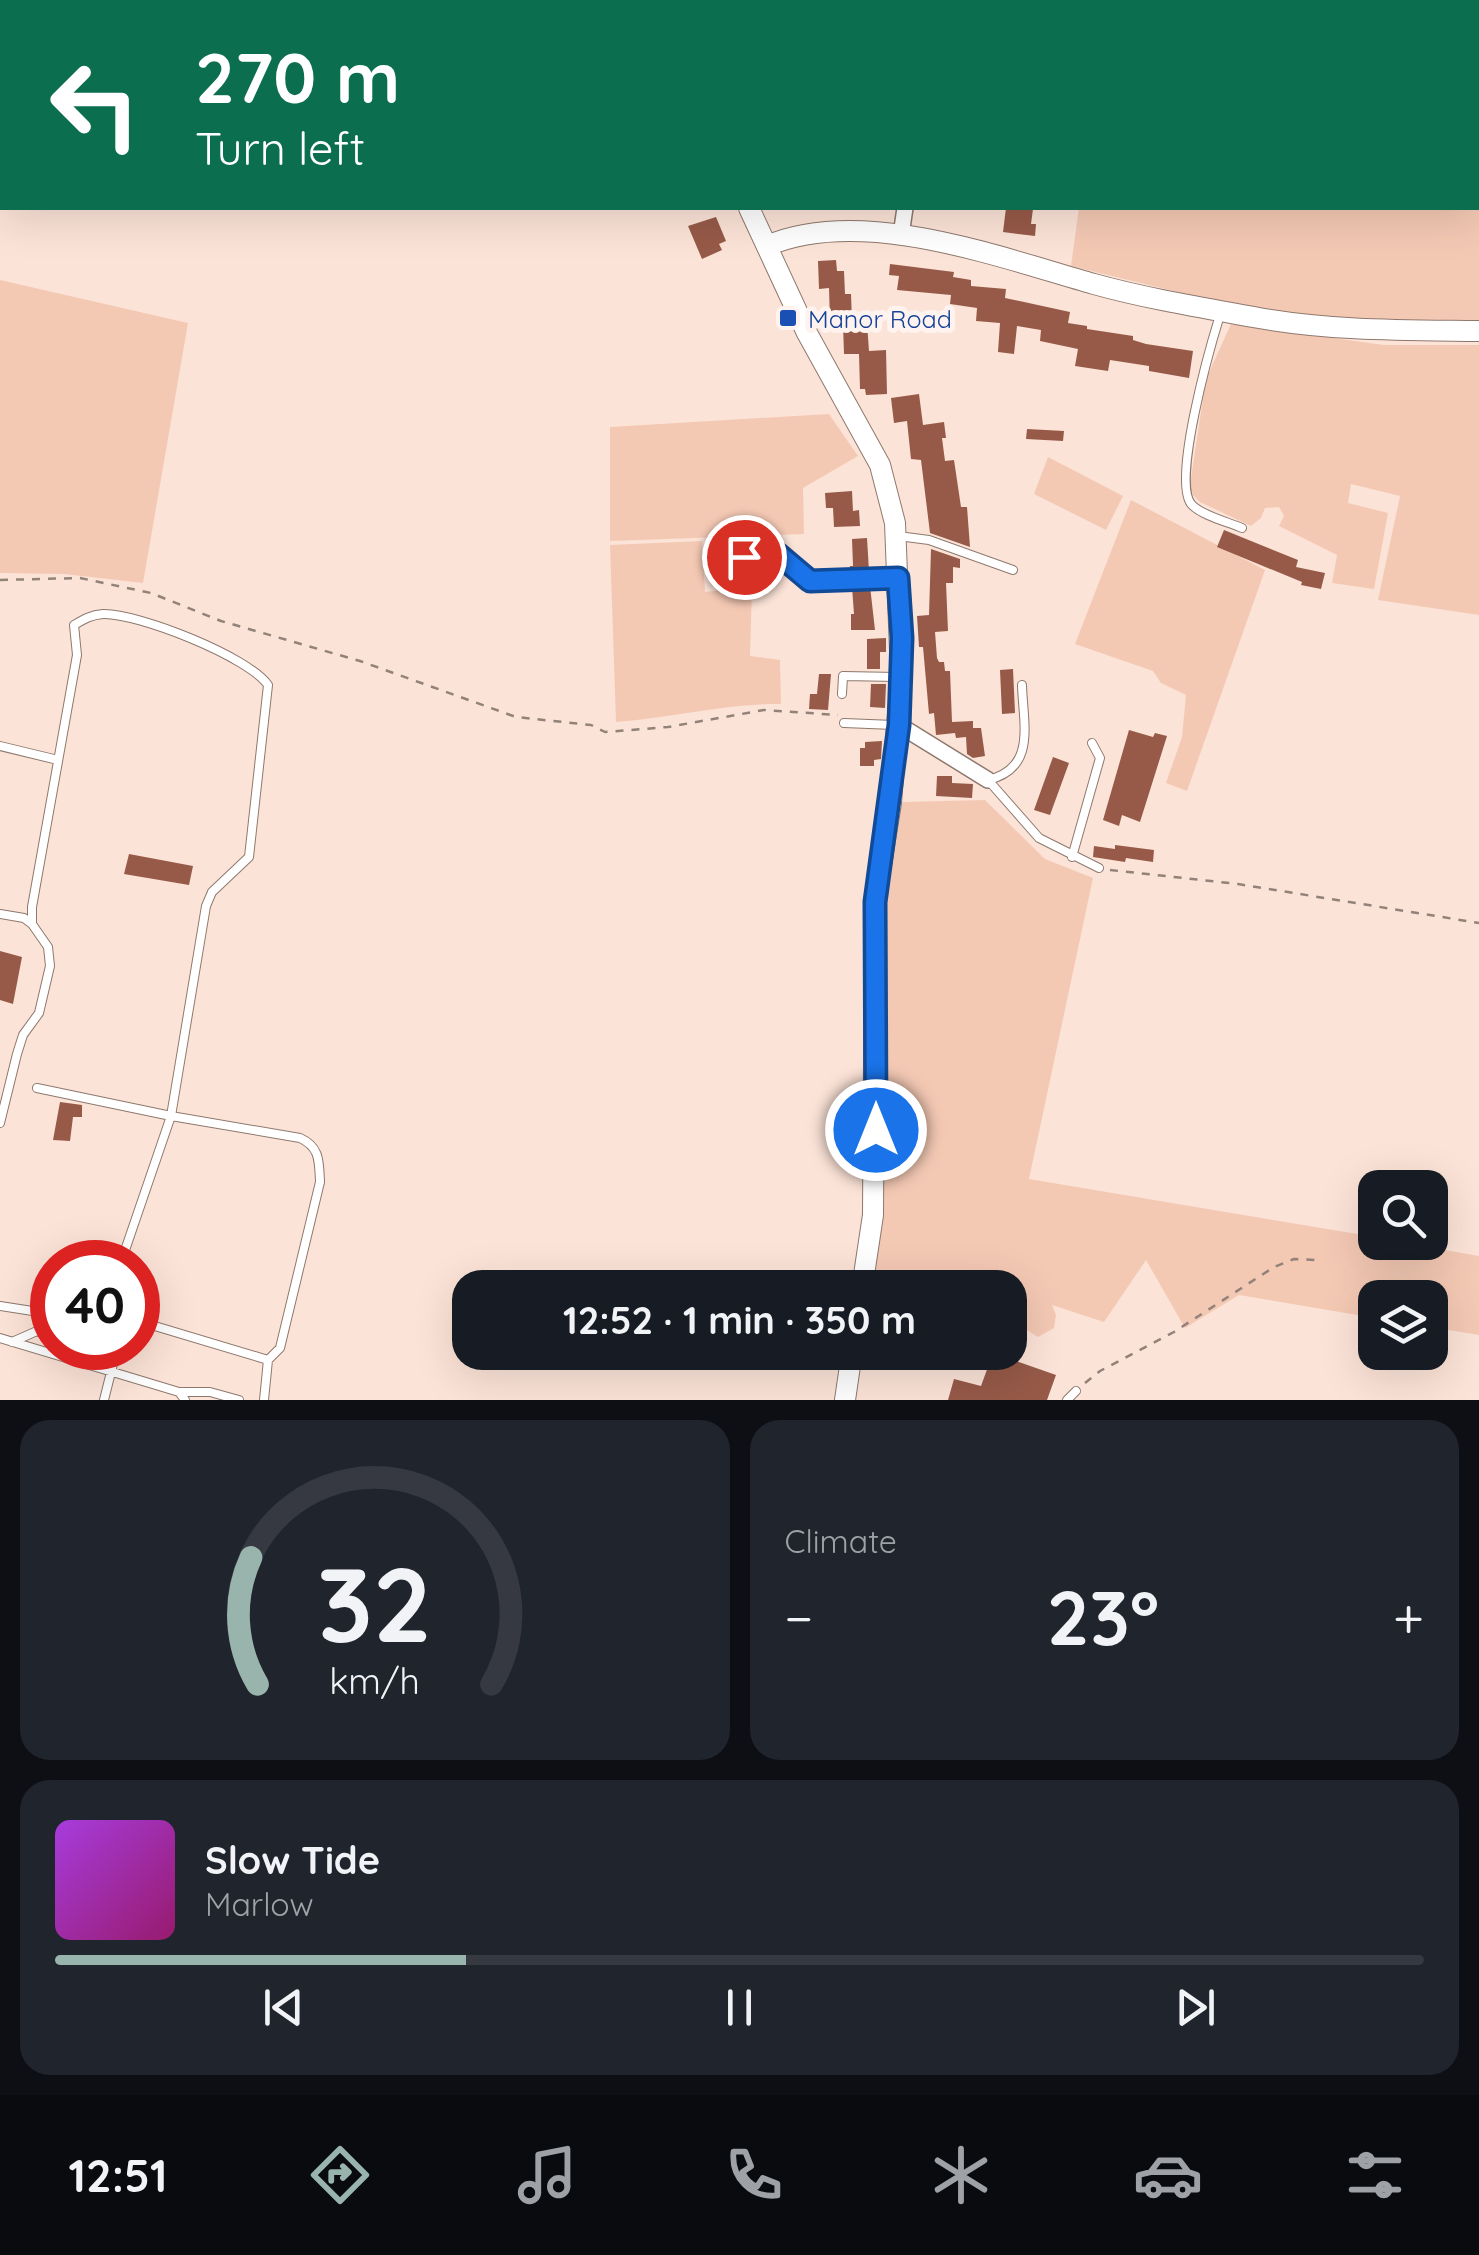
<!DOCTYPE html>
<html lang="en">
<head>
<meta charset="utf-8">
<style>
  :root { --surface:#171b24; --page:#20242c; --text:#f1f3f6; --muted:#9ea1a6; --line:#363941; --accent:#98b4ad }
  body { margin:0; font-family:Quicksand,sans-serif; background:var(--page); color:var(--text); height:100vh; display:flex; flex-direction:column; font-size:38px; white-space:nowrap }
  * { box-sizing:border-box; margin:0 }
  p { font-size:32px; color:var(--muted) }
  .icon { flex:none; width:55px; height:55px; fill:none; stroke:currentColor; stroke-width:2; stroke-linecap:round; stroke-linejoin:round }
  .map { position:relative; height:1400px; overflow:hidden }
  .sheet { display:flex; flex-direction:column; gap:20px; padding:20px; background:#0d0f14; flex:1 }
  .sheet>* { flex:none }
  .hud { position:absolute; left:0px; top:0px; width:1480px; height:210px; box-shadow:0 10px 40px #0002; background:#0b6e4f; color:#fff; overflow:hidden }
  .controls { position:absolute; left:1358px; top:1170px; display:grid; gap:20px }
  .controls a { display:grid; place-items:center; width:90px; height:90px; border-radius:20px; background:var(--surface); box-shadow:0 10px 40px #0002; font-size:50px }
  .speed { position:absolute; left:30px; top:1240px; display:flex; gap:20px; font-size:50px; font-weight:700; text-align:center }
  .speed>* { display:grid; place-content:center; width:130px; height:130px; border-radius:50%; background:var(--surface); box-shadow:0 10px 40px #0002; line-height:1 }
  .speed .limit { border:15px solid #d22; background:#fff; color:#111 }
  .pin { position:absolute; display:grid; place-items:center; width:85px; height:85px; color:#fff; margin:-42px; border:5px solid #fff; border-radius:50%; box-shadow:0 2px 10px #0007 }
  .me { position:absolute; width:110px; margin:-55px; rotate:0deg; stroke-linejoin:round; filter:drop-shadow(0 0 8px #0008) }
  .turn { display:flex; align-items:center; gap:35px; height:210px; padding:0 30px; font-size:45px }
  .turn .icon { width:130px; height:130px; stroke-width:2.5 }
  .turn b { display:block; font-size:70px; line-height:85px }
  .big { font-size:75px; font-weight:700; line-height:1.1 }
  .sheet .widget { flex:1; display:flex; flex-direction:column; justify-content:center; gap:15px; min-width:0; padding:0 35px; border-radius:30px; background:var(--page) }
  .sheet .dial { align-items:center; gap:0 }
  .dial svg { height:260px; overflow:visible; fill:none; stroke:var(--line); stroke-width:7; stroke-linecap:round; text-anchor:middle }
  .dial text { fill:var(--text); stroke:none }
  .song { display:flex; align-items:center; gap:30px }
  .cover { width:120px; height:120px; border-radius:15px; background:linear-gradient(135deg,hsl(280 70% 55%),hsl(320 70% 35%)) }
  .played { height:10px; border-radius:5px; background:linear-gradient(90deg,var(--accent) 30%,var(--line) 30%) }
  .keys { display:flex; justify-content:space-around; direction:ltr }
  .heat { display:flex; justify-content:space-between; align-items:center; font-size:55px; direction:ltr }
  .sheet .tiles { flex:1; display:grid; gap:20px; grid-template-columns:1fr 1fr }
  .widget:last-child { grid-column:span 2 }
  .trip { position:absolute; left:452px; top:1270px; width:575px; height:100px; border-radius:30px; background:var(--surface); box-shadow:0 10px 40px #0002; font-weight:700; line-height:100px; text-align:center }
  .dock { display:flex; height:160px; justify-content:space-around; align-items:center; background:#090b0e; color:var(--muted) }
  .dock .icon { width:70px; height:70px }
  .dock .selected { color:var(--accent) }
  .dock b { font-size:45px; color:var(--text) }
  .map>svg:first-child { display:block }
</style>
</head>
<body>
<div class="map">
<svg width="1479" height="1400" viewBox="0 0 1479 1400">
  <rect width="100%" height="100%" fill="#fce3d7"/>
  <path fill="#f4c9b4" d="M906,0H1479V323L1343,321L1210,300L1071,266L1079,208H1478V2Z
    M0,280L188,323L143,583L64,574L0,573Z
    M1231,324L1384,345H1479V615L1378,600L1400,496L1351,484L1348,503L1388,513L1374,589L1332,583L1337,555L1279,526L1284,516L1279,507L1265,508L1261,518L1251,526L1200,502L1189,491L1206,379Z
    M829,414L858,456L803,488L804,534L610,541V427Z
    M1048,457L1123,496L1106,530L1034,494Z
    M1131,500L1265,570L1187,791L1166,783L1182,737L1186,695L1161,683L1153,671L1075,644Z
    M702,541L705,592L752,587L750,656L780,660L781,704C727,703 672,718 616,722L610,545Z
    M985,800L1045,859L1093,878L1029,1179L1375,1237V1242L1405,1243L1479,1256V1335L1430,1327V1298H1375V1318L1239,1295L1185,1328L1146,1260L1104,1322L1052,1305L1056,1315L1054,1328L1038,1337L1022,1327V1309L1010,1305V1288H872L887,1158L885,881L902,802Z"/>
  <path fill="#975a48" d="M1006,208L1033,209L1031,224H1036L1035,236L1003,232Z
    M716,217L726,241L719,244L722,250L702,259L688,226Z
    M836,260L837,271H844L845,294H851L852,321L830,322L829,288L819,289L818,261Z
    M890,264L954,272L953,277L971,280V286L1006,289L1005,298L1070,312L1068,323L1087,326V329L1133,336V340L1146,344L1193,351L1189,378L1149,371V366L1110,360L1108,371L1075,366L1078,349L1040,341L1041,330L1017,326L1014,354L998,352L1000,323L976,321L977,308L950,304L951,295L897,290L899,276L889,275Z
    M867,323L869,351L886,350L887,394L866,395L865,389H860L859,354H844L843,324Z
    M919,394L923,425L944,422L946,438H942L945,461L954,460L961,507H967L970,547L930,533L921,460L911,459L907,421L894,423L891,398Z
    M1027,429L1064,431L1063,441L1026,439Z
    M852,491L853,511L859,510L860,526L834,527L833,508H826L825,493Z
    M1224,530L1298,560L1296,567L1325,573L1321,589L1301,585L1302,582L1217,547Z
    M867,538L869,571L850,572V566H853L852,539Z
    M931,549L960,559V568L953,567V583H946L948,631L935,632L937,658L939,662H944L945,671H950L952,722L973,721V728H981L985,756L973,758L967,754L966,737L956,738L955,733L936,735L934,713L929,714L923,647H919L917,616L929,615Z
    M870,586L875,630H851V614H854L852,587Z
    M886,638V652H880V669H867V639Z
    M1013,669L1015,713L1002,714L1000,670Z
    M819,674H831L828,710L809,709L810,694H817Z
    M871,684H886L885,708L870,707Z
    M1129,730L1153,737L1155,733L1167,736L1140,822L1122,815L1119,826L1103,820Z
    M882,741L881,759L874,760V766H860V748H865V742Z
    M1053,757L1069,763L1050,815L1034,810Z
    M937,776H952V783L973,784L972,798L936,796Z
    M1115,845L1154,850L1153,862L1126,858L1125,862L1093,857L1094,846L1115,849Z
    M129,854L193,866L189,885L124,874Z
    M0,951L22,957L13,1004L0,1000Z
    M60,1102L82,1105V1117H73L70,1141L53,1140Z
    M993,1353L1056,1375L1047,1400H948L954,1379L981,1386Z"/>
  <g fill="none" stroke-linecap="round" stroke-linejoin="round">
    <defs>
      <path id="service" d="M496,0L497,2
        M463,2V0
        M1220,315C1210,347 1171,484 1192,505C1203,516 1228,522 1242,528
        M898,536L929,540L1013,570
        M743,557L778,554L810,581L894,578
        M842,694L843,676L897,677
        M844,723L894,725
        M0,746L58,760
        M988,780L1039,838L1099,868
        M988,780C1037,768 1023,724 1022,685
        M1072,857L1100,758L1092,743
        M0,914L24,918L32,924
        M0,1123L17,1054L23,1035L39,1013L50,966L48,947L32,924V907L77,655L74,625C84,619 91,615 103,614C138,613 249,657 268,685L249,857L212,892L206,906L171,1116L37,1088
        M121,1262L171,1116L300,1138C320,1147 319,1161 320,1182L280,1348L268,1360L264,1400
        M0,1306L52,1314
        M138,1321L268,1360
        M0,1338L179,1392L185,1400
        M12,1342L37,1331L52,1334
        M99,1348L116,1352
        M180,1392H210L239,1400
        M104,1400L117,1348
        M1067,1400L1076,1391"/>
      <path id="minor" d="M901,235L905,208
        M899,725L988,780"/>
      <path id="tertiary" d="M642,0L643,2
        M749,208L807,333L880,465L895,523L901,676L891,803L875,902L873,1215L862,1288
        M767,246C862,205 1001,258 1094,284C1148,299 1204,308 1259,318C1333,331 1405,330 1479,331
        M845,1400L852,1352"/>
    </defs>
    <use href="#service" stroke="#8e786d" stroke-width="10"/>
    <use href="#minor" stroke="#8e786d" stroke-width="18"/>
    <use href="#tertiary" stroke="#8e786d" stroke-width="22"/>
    <path stroke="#92827a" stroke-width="2.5" stroke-dasharray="8 8" stroke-linecap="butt" d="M0,580L80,578L151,593L221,621L360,661L516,717L591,725L605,732L668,727L764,710L838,715
      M1110,870L1238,884L1479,923
      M1085,1383L1100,1371L1174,1332L1274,1267L1294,1259L1315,1260"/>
    <use href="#service" stroke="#fff" stroke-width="8"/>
    <use href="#minor" stroke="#fff" stroke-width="15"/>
    <use href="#tertiary" stroke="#fff" stroke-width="20"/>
  </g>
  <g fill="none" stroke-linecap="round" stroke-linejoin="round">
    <defs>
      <path id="route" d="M744,557L778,554L810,581L898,578L902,638L899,725L875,902L876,1130"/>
    </defs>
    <use href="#route" stroke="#114b97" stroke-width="25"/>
    <use href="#route" stroke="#1a73e8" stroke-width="18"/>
  </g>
  <rect fill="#1a4fb4" stroke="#fef3ef" stroke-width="4" x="778" y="308" width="20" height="20" rx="5"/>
  <g text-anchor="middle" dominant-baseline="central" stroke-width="10" stroke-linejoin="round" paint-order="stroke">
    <g font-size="25" fill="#164399" stroke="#fef3ef" text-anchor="start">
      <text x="808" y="318">Manor Road</text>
    </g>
  </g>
</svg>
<div class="controls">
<a><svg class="icon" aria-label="search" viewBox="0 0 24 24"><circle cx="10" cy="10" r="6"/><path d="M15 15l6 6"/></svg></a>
<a><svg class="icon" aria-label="layers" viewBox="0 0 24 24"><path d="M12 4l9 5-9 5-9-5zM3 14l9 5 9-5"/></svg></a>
</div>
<div class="speed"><div class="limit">40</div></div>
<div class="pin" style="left:744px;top:557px;background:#d93025"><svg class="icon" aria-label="arrive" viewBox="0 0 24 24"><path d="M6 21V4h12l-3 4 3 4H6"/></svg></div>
<svg class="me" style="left:876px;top:1130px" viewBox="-20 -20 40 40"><circle r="17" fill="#1a73e8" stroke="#fff" stroke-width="3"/><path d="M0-11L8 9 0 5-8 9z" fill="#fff"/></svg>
<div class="trip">12:52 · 1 min · 350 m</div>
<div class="hud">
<div class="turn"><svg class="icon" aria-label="left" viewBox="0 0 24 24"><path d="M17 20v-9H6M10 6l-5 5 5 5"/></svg><div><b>270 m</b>Turn left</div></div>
</div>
</div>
<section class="sheet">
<div class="tiles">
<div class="widget dial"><svg viewBox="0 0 100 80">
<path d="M14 69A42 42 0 1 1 86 69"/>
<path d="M14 69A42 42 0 0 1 12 30" stroke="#98b4ad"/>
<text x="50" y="56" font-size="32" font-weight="700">32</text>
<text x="50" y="72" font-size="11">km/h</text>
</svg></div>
<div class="widget"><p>Climate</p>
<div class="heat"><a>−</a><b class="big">23°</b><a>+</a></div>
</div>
<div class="widget">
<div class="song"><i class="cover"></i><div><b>Slow Tide</b><p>Marlow</p></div></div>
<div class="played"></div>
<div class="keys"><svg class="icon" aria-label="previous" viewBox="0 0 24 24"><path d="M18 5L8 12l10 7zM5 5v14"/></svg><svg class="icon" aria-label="pause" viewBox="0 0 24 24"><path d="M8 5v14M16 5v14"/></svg><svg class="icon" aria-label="next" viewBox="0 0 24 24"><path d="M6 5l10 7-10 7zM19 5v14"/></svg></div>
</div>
</div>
</section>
<nav class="dock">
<b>12:51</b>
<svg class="icon selected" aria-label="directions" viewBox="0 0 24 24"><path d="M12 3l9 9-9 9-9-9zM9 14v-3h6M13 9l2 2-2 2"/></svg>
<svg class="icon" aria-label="music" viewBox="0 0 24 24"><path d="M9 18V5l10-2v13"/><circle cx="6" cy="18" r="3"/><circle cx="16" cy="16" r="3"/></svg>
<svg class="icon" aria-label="phone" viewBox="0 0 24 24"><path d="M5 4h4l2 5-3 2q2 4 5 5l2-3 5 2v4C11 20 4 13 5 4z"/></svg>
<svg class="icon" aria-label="climate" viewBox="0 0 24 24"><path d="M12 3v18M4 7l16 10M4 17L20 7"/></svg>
<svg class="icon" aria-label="car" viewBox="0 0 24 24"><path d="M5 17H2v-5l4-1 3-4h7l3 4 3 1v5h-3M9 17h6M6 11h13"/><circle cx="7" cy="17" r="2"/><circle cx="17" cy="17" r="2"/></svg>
<svg class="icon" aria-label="filters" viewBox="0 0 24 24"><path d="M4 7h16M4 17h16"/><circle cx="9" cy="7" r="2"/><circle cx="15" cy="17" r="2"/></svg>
</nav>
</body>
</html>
